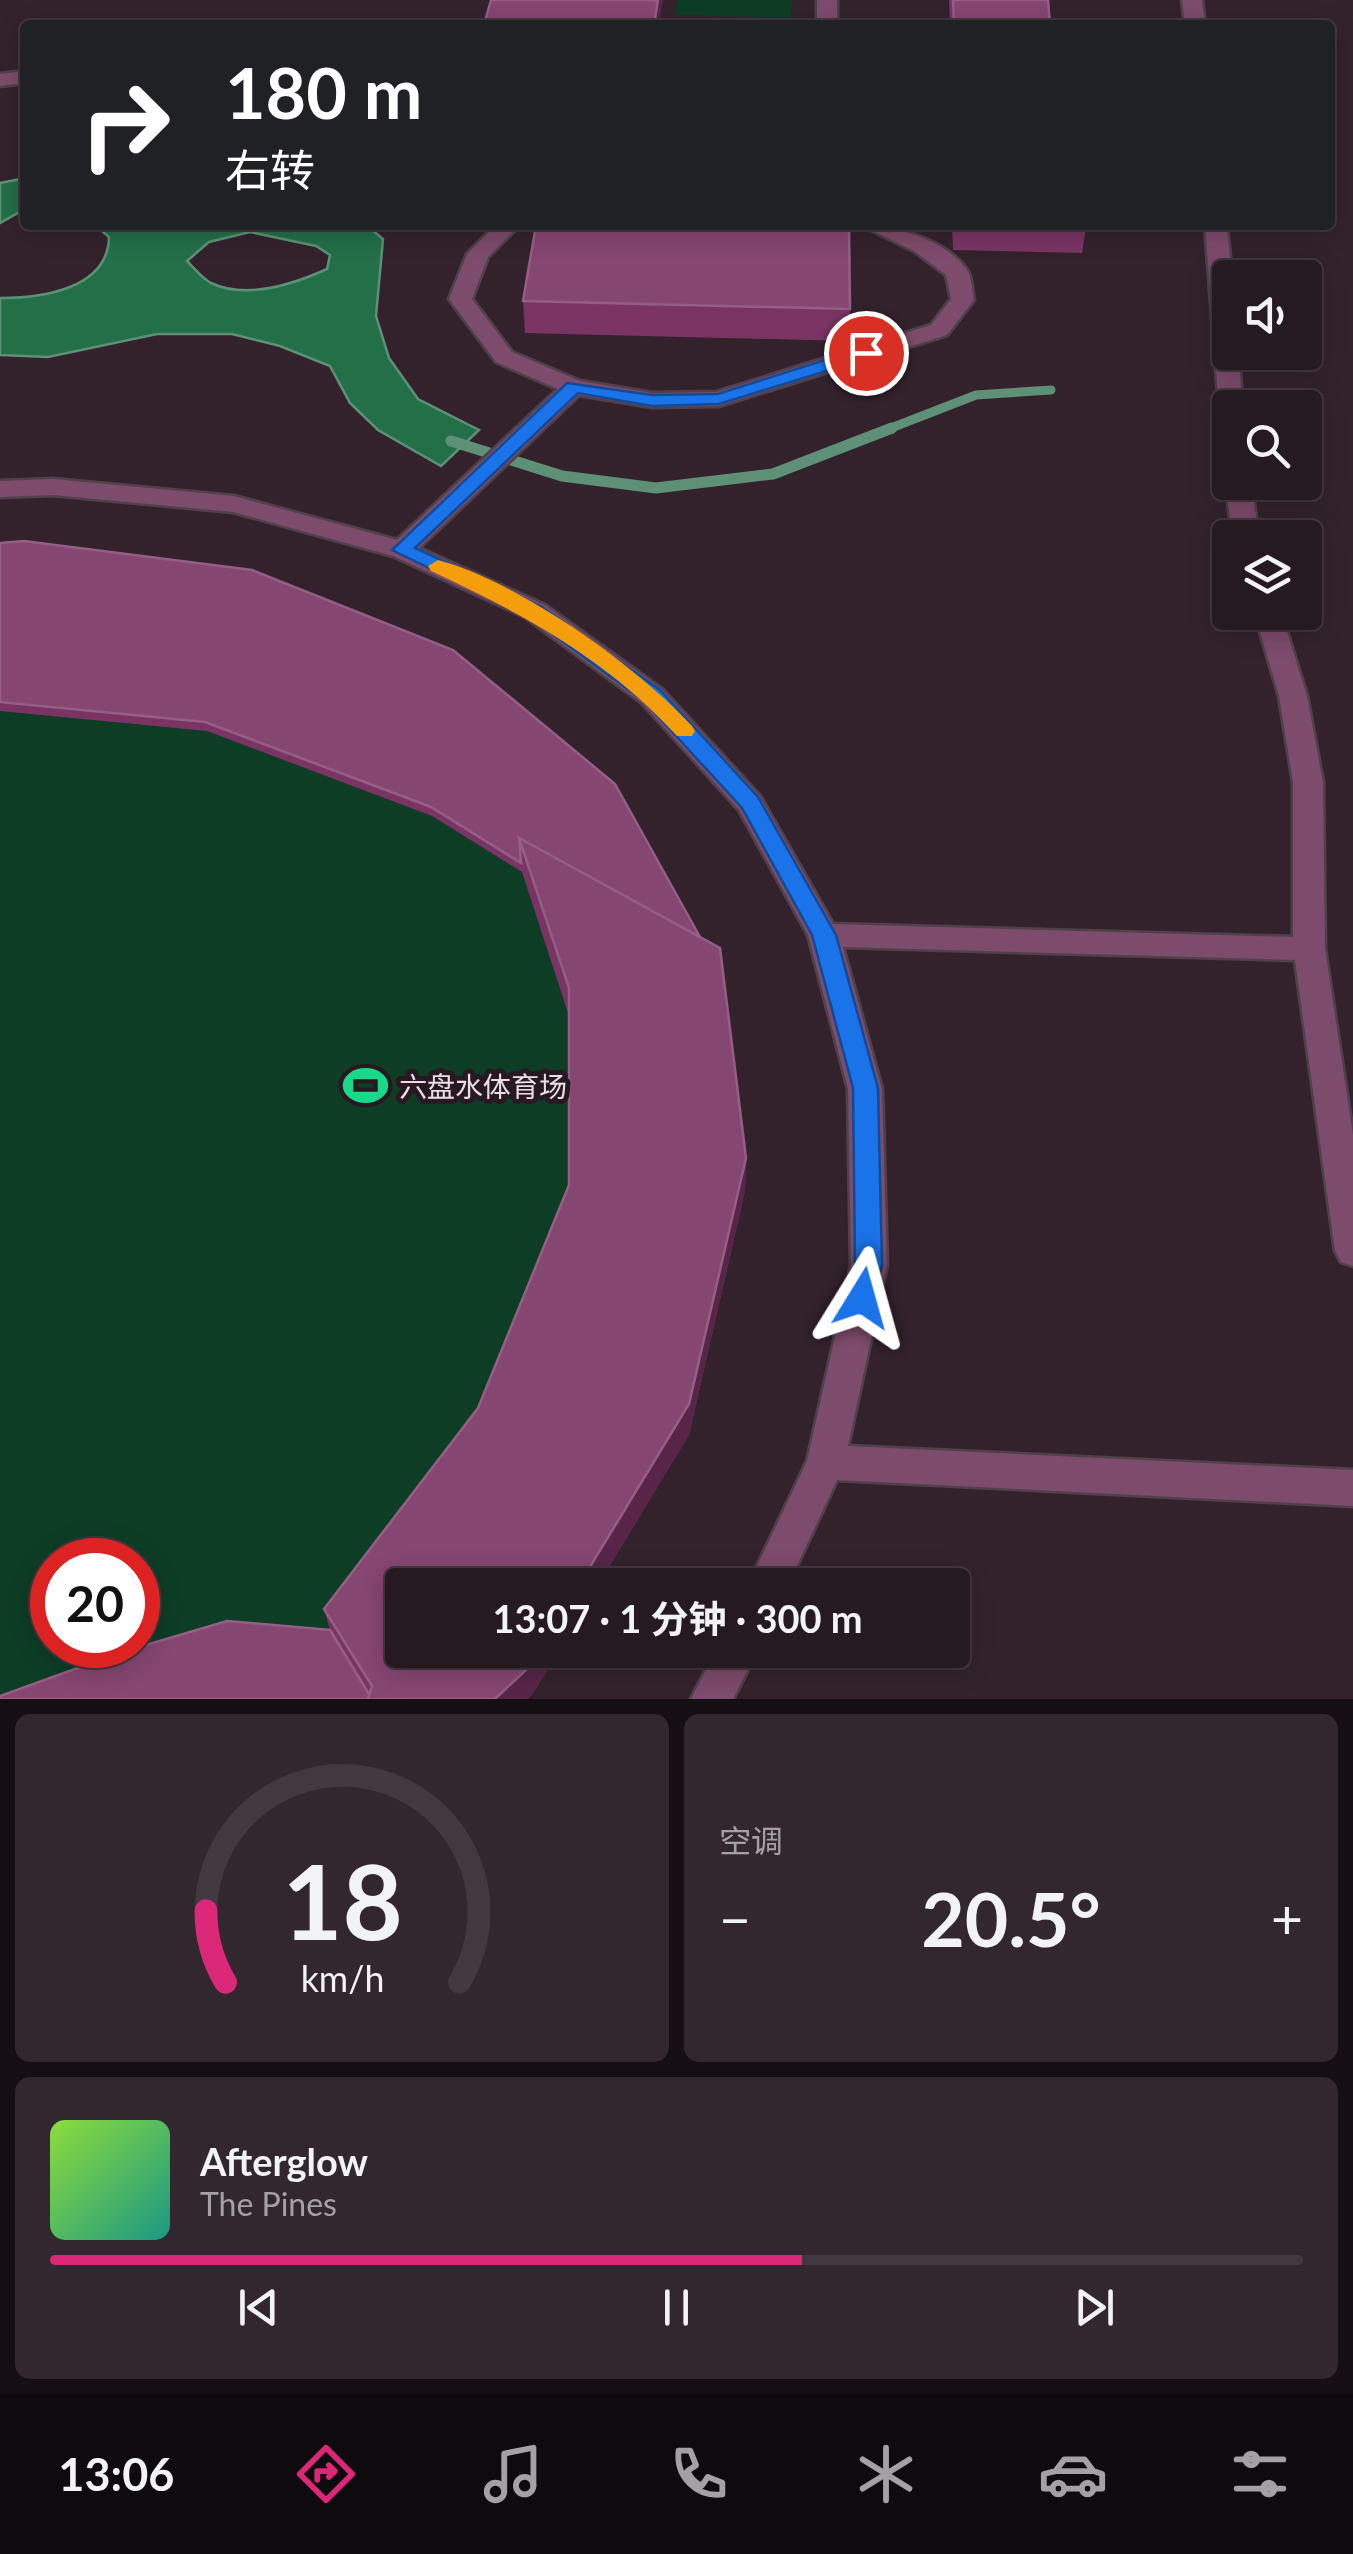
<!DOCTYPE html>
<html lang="zh">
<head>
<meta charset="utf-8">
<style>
  :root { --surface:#261a21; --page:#32272e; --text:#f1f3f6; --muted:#a4a1a5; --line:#42383f; --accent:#db2777 }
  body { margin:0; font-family:Lato,"Noto Sans SC",sans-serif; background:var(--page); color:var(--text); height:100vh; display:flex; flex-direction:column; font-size:38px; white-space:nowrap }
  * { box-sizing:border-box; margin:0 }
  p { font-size:32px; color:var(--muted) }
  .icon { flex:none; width:55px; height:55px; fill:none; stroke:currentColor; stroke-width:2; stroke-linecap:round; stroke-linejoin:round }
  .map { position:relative; height:1699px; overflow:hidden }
  .details { display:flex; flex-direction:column; gap:15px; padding:15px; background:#150e12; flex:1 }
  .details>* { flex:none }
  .guide { position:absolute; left:20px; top:20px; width:1315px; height:210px; border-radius:10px; box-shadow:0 5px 25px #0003,0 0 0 2px var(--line); background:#202124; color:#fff; overflow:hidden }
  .controls { position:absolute; left:1212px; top:260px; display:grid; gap:20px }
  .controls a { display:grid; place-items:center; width:110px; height:110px; border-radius:10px; background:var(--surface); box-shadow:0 5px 25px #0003,0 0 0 2px var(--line); font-size:50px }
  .speed { position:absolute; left:30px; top:1538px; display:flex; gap:20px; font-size:50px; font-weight:700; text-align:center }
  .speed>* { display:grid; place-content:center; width:130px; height:130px; border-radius:50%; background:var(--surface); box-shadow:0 5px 25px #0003,0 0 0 2px var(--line); line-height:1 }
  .speed .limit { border:15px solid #d22; background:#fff; color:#111 }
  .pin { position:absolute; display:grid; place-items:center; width:85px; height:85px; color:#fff; margin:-42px; border:5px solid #fff; border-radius:50%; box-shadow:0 2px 10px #0007 }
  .me { position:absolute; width:110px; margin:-55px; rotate:8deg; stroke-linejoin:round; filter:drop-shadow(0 0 8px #0008) }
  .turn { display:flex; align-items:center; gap:35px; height:210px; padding:0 40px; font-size:45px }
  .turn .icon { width:130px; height:130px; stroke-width:2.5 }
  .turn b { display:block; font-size:70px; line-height:85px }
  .big { font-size:75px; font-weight:700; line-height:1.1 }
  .details .widget { flex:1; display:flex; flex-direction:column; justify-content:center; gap:15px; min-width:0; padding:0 35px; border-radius:15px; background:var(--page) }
  .details .dial { align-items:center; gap:0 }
  .dial svg { height:260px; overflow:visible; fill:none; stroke:var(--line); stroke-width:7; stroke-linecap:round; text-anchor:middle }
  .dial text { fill:var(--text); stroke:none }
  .song { display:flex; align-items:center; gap:30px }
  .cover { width:120px; height:120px; border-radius:15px; background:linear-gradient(135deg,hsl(90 70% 55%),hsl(170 70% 35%)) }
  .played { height:10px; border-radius:5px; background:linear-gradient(90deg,var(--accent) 60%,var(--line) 60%) }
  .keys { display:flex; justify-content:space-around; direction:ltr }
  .heat { display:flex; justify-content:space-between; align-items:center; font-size:55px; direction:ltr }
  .details .tiles { flex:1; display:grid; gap:15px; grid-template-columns:1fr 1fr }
  .widget:last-child { grid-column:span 2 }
  .trip { position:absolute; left:385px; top:1568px; width:585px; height:100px; border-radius:10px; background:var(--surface); box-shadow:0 5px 25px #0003,0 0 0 2px var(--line); font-weight:700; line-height:100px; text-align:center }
  .menu { display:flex; height:160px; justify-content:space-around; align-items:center; background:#0f0a0d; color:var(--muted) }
  .menu .icon { width:70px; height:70px }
  .menu .active { color:var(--accent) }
  .menu b { font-size:45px; color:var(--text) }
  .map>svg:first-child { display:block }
</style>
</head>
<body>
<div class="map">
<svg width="1353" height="1699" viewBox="0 0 1353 1699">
  <rect width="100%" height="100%" fill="#33222c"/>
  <path fill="#0e3d26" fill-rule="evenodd" d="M677,0H792L791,18L675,15Z
    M0,552L719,981L745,1191L689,1435L402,1585V1650L0,1699ZM52,1560H138V1645H52Z"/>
  <path fill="#226f48" stroke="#5e9077" stroke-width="2.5" fill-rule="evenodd" d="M25,178V209L0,223V183Z
    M95,225H366L383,239L376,316L389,358L418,399L479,430L441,466L378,430L350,403L330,366L280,346L232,334H157L48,357L0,355V298C42,298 108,289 109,237ZM250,232L316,246L330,255L327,269C294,284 247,300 211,283C203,279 194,268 187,261L209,242Z"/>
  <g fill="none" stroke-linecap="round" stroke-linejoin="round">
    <path stroke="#5e9077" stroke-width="9" d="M886,430L976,395L1051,390"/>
    <path stroke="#5e9077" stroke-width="11" d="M451,441L562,476L656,488L773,474L892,428"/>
    <defs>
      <path id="minor" d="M817,0H837V25H817Z
        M1182,0H1202L1205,25H1185Z
        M25,71V83L0,86V74Z
        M496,225H520L488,257L472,299L512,352L580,381L652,393L717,392L931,325L951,299L946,275L914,251L861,225C894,225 947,240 967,270C972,277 972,291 974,300L947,335L719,406L652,407L579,395L419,548L545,605L662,689L760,796L833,924L1293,937V782L1279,696L1254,612H1281L1307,696L1323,782L1325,949L1353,1135V1266L1341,1262L1335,1251L1295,960L843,947L882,1089L887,1265L848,1446L1353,1470V1506L837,1480L788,1585H748L807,1461L851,1265L848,1089L808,935L739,810L642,703L525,617L393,556L233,512L53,495L0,497V481L53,479L234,496L397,540L558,389L496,362L449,299L467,254Z
        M1205,225H1227L1232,278L1230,352H1238L1243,408H1230V415L1219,408Z
        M1230,476V482H1251L1259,538H1233L1225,482Z
        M716,1650H758L733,1699H691Z"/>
    </defs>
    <use href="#minor" stroke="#50404a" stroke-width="5"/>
    <use href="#minor" fill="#7d4b6b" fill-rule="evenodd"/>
  </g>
  <path fill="#793464" d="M949,0H1048L1050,25H950Z
    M952,225H1086V228L1082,253L953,250Z
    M523,301L850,309L848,341L525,333Z
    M0,543L453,650L746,1158L745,1191L689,1435L598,1585H402V1650H560L532,1695L0,1699L330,1630L324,1609L478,1408L569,1185V1016L522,872L432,816L207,731L0,711Z"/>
  <path fill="#582548" d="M658,0H663L659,25H654Z
    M746,1158L745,1191L689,1435L598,1585H579Z
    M540,1650H560L532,1695L528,1699H495Z"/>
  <path fill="#864672" stroke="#955e84" stroke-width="2.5" d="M491,0H658L654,25H484Z
    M953,0H1048L1050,25H954Z
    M536,225H849L850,309L523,301Z
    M976,225H1086V228Z
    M24,541L252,570L453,650L615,784L700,937L519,838L521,863L431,807L205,722L0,702V543Z
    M519,838L720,948L746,1158L689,1404L579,1585H402V1650H540L529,1667L495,1699H368L372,1686L324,1609L478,1408L569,1185V988Z
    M227,1621L330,1630L369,1694L368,1699H0V1696L119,1653Z"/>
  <path fill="#1a73e8" stroke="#114b97" stroke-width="2.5" d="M866,347L874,353L872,357L719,404L652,406L578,393L415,548L542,607L660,690L758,797L836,935L878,1088L882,1265L871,1306L862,1309L852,1306L848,1298L855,1265L853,1088L812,935L742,808L644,701L528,616L392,550L567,383L652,395L718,394Z"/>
  <path fill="#f59e0b" d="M438,560C519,582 635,664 692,726L695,731L692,736H677C607,659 523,614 431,571L428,566Z"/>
  <defs>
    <symbol id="stadium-bare" viewBox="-9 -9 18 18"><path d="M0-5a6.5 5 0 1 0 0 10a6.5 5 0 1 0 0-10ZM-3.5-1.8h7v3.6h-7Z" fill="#19d989" stroke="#281822" stroke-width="2.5" paint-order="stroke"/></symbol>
  </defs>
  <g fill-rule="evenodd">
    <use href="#stadium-bare" x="334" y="1054" width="63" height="63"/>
  </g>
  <g text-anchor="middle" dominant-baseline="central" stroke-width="10" stroke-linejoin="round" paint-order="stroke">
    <g font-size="28" fill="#eadee5" stroke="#281822" text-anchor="start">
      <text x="399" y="1086">六盘水体育场</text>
    </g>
  </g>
</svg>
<div class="controls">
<a><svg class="icon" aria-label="sound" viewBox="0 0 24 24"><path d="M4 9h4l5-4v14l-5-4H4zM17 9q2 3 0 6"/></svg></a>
<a><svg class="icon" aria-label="search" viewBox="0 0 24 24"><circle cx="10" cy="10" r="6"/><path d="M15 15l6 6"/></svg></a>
<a><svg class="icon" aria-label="layers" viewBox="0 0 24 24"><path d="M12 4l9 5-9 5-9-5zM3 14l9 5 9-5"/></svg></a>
</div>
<div class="speed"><div class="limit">20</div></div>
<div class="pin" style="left:866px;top:353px;background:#d93025"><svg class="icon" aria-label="arrive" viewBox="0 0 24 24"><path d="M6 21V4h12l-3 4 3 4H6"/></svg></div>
<svg class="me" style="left:862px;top:1298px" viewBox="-20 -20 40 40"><path d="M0-17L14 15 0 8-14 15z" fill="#1a73e8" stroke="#fff" stroke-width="4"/></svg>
<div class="trip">13:07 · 1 分钟 · 300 m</div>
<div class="guide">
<div class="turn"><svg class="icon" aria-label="right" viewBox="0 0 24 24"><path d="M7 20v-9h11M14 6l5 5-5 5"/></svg><div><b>180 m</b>右转</div></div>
</div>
</div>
<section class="details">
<div class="tiles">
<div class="widget dial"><svg viewBox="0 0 100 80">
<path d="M14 69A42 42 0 1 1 86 69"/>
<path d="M14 69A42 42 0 0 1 8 47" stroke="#db2777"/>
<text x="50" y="56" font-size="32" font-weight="700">18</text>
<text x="50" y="72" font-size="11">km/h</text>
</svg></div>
<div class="widget"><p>空调</p>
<div class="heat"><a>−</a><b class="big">20.5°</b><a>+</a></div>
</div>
<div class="widget">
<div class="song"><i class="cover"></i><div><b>Afterglow</b><p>The Pines</p></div></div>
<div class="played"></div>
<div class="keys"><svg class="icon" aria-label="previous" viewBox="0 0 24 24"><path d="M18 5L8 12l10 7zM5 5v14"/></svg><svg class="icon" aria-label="pause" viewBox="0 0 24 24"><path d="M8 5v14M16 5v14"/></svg><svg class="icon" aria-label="next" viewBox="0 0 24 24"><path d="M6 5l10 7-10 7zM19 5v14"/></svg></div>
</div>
</div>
</section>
<nav class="menu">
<b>13:06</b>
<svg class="icon active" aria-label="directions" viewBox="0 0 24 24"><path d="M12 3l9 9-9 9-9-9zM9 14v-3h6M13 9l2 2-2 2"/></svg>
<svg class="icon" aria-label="music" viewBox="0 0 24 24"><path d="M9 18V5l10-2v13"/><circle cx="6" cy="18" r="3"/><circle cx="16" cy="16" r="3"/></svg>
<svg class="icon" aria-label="phone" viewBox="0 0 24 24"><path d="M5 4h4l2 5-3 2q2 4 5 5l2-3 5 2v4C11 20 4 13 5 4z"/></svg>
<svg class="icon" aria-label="climate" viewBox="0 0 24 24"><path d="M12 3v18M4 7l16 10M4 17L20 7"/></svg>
<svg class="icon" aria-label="car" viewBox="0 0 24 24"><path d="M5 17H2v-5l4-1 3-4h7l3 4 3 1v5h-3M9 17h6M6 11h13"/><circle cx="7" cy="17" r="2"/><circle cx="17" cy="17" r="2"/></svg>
<svg class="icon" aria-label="filters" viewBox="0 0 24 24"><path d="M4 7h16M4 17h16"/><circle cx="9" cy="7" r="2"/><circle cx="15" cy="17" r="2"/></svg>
</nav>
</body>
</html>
